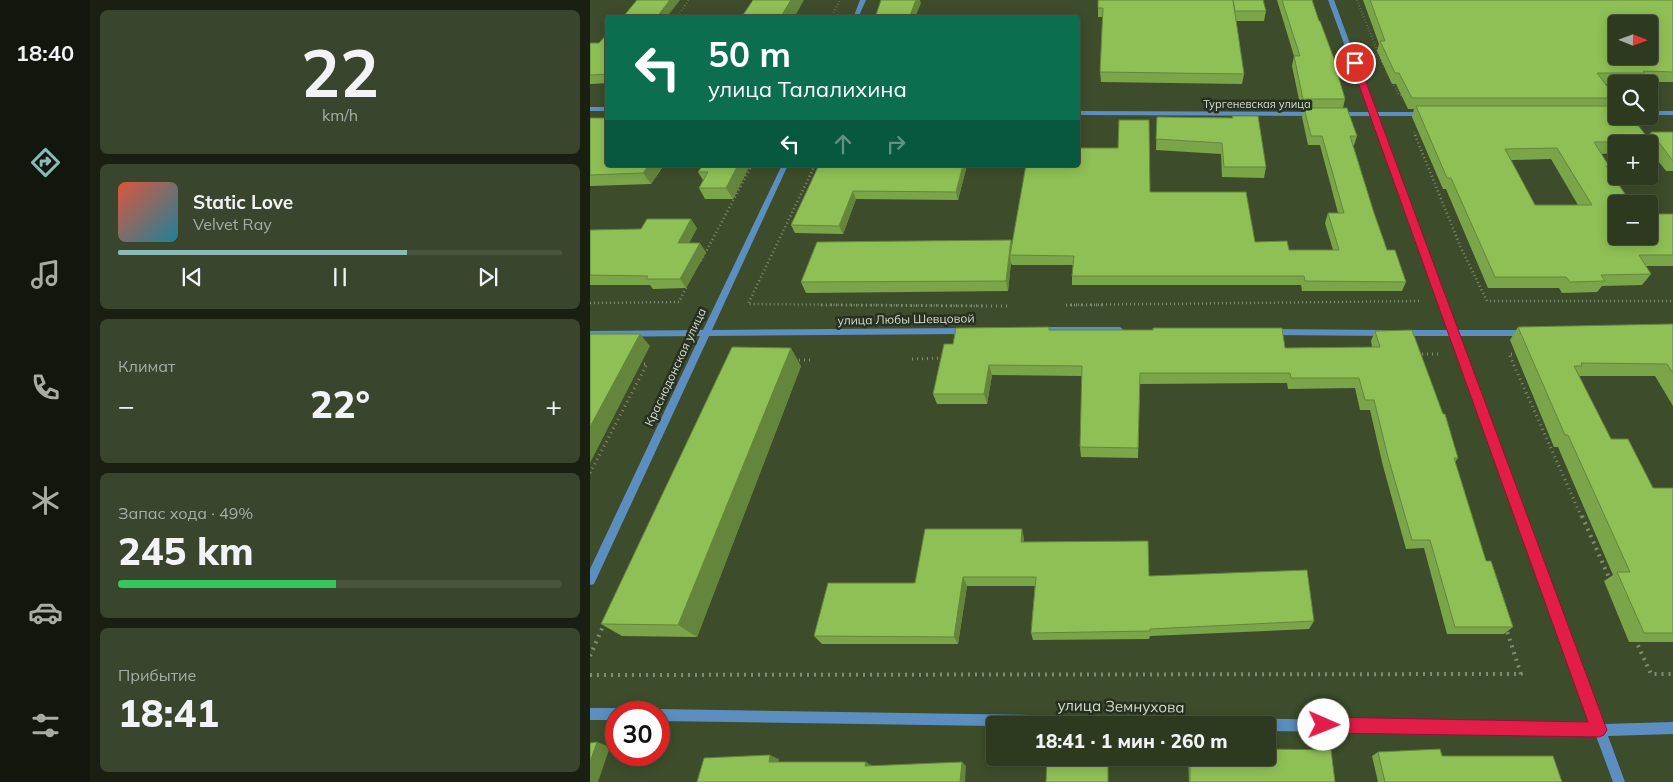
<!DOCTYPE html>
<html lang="ru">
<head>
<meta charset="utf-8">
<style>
  :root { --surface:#2e3a20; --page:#3a452d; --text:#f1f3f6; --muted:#a7ada5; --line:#49543e; --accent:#8bbbb9 }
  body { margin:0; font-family:Mulish,sans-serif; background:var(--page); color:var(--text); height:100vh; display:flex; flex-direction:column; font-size:19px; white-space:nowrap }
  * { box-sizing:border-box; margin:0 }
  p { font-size:16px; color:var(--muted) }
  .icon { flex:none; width:28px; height:28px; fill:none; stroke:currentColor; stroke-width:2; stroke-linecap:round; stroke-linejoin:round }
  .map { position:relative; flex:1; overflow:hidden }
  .sheet { display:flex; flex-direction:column; gap:10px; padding:10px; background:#192012; width:500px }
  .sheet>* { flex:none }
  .hud { position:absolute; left:15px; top:15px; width:475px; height:152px; border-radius:5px; box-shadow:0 2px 12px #0003,0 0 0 1px var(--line); background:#0b6e4f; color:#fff; overflow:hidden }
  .needle { width:32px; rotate:91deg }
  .buttons { position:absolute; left:1018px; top:15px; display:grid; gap:10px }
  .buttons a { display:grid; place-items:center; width:50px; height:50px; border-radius:5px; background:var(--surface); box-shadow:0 2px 12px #0003,0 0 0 1px var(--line); font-size:25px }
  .speed { position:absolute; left:15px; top:701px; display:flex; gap:10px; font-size:25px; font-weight:700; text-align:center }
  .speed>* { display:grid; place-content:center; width:65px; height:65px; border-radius:50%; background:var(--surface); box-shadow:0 2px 12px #0003,0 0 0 1px var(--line); line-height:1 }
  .speed .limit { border:8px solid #d22; background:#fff; color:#111 }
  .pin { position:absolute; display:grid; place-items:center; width:42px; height:42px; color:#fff; margin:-21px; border:2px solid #fff; border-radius:50%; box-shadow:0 1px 5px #0007 }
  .me { position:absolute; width:55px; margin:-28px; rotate:91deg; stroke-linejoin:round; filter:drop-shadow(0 0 4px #0008) }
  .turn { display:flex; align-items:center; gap:18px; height:105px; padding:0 20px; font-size:22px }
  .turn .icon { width:65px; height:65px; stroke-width:2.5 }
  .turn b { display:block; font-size:35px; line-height:42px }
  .lanes { display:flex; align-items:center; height:48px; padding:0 20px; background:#0003; justify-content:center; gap:25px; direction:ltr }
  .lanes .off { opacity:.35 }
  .big { font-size:38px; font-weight:800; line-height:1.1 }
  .sheet .widget { flex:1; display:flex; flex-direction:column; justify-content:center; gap:8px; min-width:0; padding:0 18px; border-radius:8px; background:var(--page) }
  .sheet .dial { align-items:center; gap:0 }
  .dial b { font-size:65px; line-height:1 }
  .song { display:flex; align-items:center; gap:15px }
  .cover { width:60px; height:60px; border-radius:8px; background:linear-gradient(135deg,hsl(10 70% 55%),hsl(190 70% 35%)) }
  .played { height:5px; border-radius:2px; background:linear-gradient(90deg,var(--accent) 65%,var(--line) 65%) }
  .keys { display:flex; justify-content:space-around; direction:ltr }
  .heat { display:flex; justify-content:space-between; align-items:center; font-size:28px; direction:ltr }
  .charge { height:8px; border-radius:4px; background:linear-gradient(90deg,#34c759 49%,var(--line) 0) }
  .trip { position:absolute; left:396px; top:716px; width:290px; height:50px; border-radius:5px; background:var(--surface); box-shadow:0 2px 12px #0003,0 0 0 1px var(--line); font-weight:800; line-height:50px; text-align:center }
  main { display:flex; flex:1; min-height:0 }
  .tab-bar { display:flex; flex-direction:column; width:90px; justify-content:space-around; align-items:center; background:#12170d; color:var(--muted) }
  .tab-bar .icon { width:35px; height:35px }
  .tab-bar .active { color:var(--accent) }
  .tab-bar b { font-size:22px; color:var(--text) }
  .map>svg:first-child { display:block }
</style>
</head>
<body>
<main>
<nav class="tab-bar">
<b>18:40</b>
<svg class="icon active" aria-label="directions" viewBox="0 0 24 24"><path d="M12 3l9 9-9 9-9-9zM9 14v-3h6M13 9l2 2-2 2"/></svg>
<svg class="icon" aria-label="music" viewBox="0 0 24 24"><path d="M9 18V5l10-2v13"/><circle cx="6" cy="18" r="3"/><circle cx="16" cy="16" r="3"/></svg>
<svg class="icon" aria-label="phone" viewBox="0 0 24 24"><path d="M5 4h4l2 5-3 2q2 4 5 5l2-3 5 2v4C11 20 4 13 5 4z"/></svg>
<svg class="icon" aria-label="climate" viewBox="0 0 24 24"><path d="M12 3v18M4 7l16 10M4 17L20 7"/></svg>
<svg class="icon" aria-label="car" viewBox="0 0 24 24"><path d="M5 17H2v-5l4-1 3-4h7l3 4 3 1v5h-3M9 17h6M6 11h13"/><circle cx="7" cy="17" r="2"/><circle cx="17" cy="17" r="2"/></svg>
<svg class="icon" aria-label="filters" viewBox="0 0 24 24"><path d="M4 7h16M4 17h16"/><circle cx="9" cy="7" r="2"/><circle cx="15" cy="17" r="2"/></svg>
</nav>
<section class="sheet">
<div class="widget dial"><b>22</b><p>km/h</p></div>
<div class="widget">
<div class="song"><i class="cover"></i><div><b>Static Love</b><p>Velvet Ray</p></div></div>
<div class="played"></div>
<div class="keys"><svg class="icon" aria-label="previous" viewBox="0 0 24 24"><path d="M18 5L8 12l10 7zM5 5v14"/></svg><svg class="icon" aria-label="pause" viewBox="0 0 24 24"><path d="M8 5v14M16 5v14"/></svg><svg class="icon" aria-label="next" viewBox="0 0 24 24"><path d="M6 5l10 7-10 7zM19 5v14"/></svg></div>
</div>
<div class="widget"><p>Климат</p>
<div class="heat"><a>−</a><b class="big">22°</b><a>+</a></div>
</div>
<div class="widget"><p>Запас хода · 49%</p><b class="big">245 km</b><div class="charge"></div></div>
<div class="widget"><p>Прибытие</p><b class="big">18:41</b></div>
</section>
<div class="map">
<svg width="1083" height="782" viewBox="0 0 1083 782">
  <rect width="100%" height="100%" fill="#3d4d2b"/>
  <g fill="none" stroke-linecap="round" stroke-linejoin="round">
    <path stroke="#808d71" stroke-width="2" stroke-dasharray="0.5 2.5" stroke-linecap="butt" d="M767,0L791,60L809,95H811
      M86,18L99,0
      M241,18L250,0
      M824,132L826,136"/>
    <path stroke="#808d71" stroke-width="2.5" stroke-dasharray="1 3" stroke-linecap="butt" d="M825,135L871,248L897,301H1083
      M225,165L158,304L393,306
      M111,261L162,165
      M0,303L89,302L97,286
      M476,305L831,301"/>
    <path stroke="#808d71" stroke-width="3" stroke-dasharray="1 4" stroke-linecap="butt" d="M231,305L417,306
      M476,305H515
      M827,354H849
      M927,354H919L992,518
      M322,359L354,358
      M204,360H220
      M0,473L57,364H48"/>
    <path stroke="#808d71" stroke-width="4" stroke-dasharray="2 5" stroke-linecap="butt" d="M992,516L1020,580
      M1045,639L1061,674H1083
      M0,656L15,622
      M0,675L931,674L916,628"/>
    <path fill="#5c8ec0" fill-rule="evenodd" d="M270,0H276L268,18H263Z
      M738,0H744L785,112H835L838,114L835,116H787L867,330H935L939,333L935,336H869L1014,724L1083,722V734L1018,736L1035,782H1023L1006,736L678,731V725H405V726L69,721V712H64L69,709L1002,724L861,336H811L807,333L811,330H858L781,116H748L745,114L748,112H779Z
      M0,107H18V111H0Z
      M488,111L725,112L728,114L725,116L488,115Z
      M1059,111H1083V115H1059Z
      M192,165H198L122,330L378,328L382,331L378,334L119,336L4,584L0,585V569L110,336L0,337V331L113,330Z
      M453,327H530L534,330L530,333H453L449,330Z
      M681,329L795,330L799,333L795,336L681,335L677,332Z
      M0,708H26L30,710L31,712H26V720H0Z"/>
  </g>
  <path fill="#7ba549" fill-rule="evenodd" d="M508,0L676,11L674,21H646L654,74L652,84L511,82L510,72L513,17H508Z
    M687,0H722L729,21L750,75L749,79L755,99L753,108L767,136L764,145H763L784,213L797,250L816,282L812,291H712L711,285H482V276L483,265H422L421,263L418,291L216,293L211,282L421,240L422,244L560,192L665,242L699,250H743L735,223L738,213H748L730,145H718L712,117L714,109H711L702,66L704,56Z
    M773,0H1083V82H1050L1049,84H1016L1026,97V100L1023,106L1058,137L1061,132H1083V171H1076L1059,149V144H1026V153L1011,154L1019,166L1018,168L1026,236L1083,214V266H1056L1061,274L1052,285L1012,286L1007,292L972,293L969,288H898L856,189H853L822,117L824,109H818L806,84H802L787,51L789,44ZM961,159L988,205H945L921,160Z
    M18,33V83L0,84V43H9Z
    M642,116L676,167L674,178L632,177L631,154L566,150L567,117L642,118Z
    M0,118L18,165H74L61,184L0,186Z
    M160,165L143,199H115L109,188L113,180L108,172Z
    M229,165H377L368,200L266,199L253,234L205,233L201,225Z
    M107,228L99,243L116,252L96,288L63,289L60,285H0V230Z
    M1083,324V406L1065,376H989L1021,439L1063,488H1083V642H1039L1014,581L1023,575L968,447H964L920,340L928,327Z
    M459,330L695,348L782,347L781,341L785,331L868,458L865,462L896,561L923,627L914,634H857L834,548L816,549L793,466L780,410H770L765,388L698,389L697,383L550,384L548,458L491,457L490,447L492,376L402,375L397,404H347L343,394L363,344Z
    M211,366L107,637L32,636L11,624Z
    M434,538V542L724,621L719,629L560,636L559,639L443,640L441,633L445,586H377L368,644H232L224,636L325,583Z
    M788,752L852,756L972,782H788L782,756Z
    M598,758H678L745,782H599Z"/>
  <path fill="#64863c" d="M80,0H90L76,18H66Z
    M201,0H214L204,18H190Z
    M326,0H330L331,3L325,18H319Z
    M59,165H74L61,184L53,173Z
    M148,165H160L143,199L136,188Z
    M373,165H377L368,200L366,192Z
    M263,191L266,199L253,234L249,226Z
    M101,219L107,228L94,252L88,243Z
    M421,240L423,251L420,255L421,263L418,291L416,281Z
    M110,243L116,252L96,288L90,279Z
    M50,334L60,346L0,463V427Z
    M201,348L211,366L107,637L88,625Z
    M399,365L402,375L397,404L394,394Z
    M432,529L434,538L433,551L431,542Z
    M373,577L377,586L368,644L364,637Z
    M7,742L20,747L8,782H0V762Z
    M180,755L189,759L188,766L179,762Z
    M276,762L283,766H275Z
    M372,762L376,766L375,782H370Z"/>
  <path fill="#8fc055" stroke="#64863c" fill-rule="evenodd" d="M47,0H80L66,18H32Z
    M163,0H201L190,18H151Z
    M291,0H326L319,18H285Z
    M508,0H643L654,74L510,72L513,8H508Z
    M643,0H673L676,11H645Z
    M692,0H722L729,21H730L750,75H748L755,99H713L704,56H710Z
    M780,0H1083V72L1053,71L1055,73H1007L1026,98H822L809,73H805L790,41H795ZM1026,24H1059V56H1026Z
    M18,33V74L0,75V43H9Z
    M826,106H1026V116H1041L1061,142H1004L1019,166H1016L1042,204H1026V236H1059V214H1083V255H1049L1061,274L1011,275L1015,281L980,282L976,277H905L861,178H857ZM967,148L1002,205H945L915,149Z
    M714,108H757L767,136H760L784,213L797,250H805L816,282L715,281L714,276H482L484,256L420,255L436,165H488V148H528L529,120H559L560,192H656L665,242L697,241L699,250H749L738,213H754L732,136H721Z
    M642,116H668L676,167H634L632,143L566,139L567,117L643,118Z
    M0,118H18V165H59L53,173L0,175Z
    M1061,132H1083V161Z
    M113,165H148L136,188H109L118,172H108Z
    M229,165H373L366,192L263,191L249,226L201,225Z
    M57,219H101L88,243H110L90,279H56L58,276L0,275V230L51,229Z
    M421,240L416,281L211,282L227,242Z
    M1083,324V373L1077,364L991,363L992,366H984L1021,439H1038L1063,488H1083V633H1054L1027,572H1040L978,435H975L928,327Z
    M459,327V330H563V328H692L695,348L790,347L785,331L822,330L853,414H855L868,458H864L896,561H901L923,627H865L840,540H822L798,457L784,400H775L769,378H701L700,373H550L548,448L490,447L492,366L399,365L394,394H343L354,344H363L366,328Z
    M0,334H50L0,427Z
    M142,347L201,348L88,625L11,624Z
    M335,529H432L431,542L558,541L559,576L717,570L724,621L560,629V631L441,633L446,577H373L364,637L224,636L238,583H325Z
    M7,742L0,762V743Z
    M678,749L741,750L745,782H600V758H678Z
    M850,749L852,756H963L972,782H795L788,752Z
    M180,755L179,762H276L275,766L372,762L370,782H107L114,758Z
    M457,758H518V782H456Z"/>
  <path fill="#e11d48" stroke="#92132f" d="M762,62L769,63L1017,730L1014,735L1009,737L734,733L729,731L727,725L729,720L734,717L998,722L761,63Z"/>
  <g text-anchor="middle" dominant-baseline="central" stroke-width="5" stroke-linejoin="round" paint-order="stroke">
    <g font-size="11" fill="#d4deca" stroke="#283021">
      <text x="667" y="104">Тургеневская улица</text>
    </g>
    <g font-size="12" fill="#d4deca" stroke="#283021">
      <text transform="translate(316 319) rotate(-1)">улица Любы Шевцовой</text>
      <text transform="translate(85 367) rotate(-65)">Краснодонская улица</text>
    </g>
    <g font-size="15" fill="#d4deca" stroke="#283021">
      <text transform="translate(531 706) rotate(1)">улица Земнухова</text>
    </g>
  </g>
</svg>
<div class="buttons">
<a><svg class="needle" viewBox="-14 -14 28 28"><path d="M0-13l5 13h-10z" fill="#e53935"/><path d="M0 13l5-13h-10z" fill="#a7ada5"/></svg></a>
<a><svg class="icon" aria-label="search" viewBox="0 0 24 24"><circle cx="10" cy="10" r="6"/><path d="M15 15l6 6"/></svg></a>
<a>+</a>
<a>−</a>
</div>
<div class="speed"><div class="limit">30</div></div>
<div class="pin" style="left:765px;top:63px;background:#d93025"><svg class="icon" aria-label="arrive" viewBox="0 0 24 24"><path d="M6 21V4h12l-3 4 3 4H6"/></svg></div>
<svg class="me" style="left:734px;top:725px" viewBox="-20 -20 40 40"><circle r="19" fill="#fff"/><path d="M0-13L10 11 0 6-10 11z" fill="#e11d48"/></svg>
<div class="trip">18:41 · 1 мин · 260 m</div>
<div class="hud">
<div class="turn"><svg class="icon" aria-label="left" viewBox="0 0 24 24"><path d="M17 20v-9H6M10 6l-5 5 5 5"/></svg><div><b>50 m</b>улица Талалихина</div></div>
<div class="lanes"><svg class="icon" aria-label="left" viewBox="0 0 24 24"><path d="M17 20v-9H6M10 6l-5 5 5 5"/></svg><svg class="icon off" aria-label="ahead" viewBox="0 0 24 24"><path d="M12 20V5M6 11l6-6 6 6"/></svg><svg class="icon off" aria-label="right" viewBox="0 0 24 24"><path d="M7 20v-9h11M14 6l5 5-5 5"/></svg></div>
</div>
</div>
</main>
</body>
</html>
